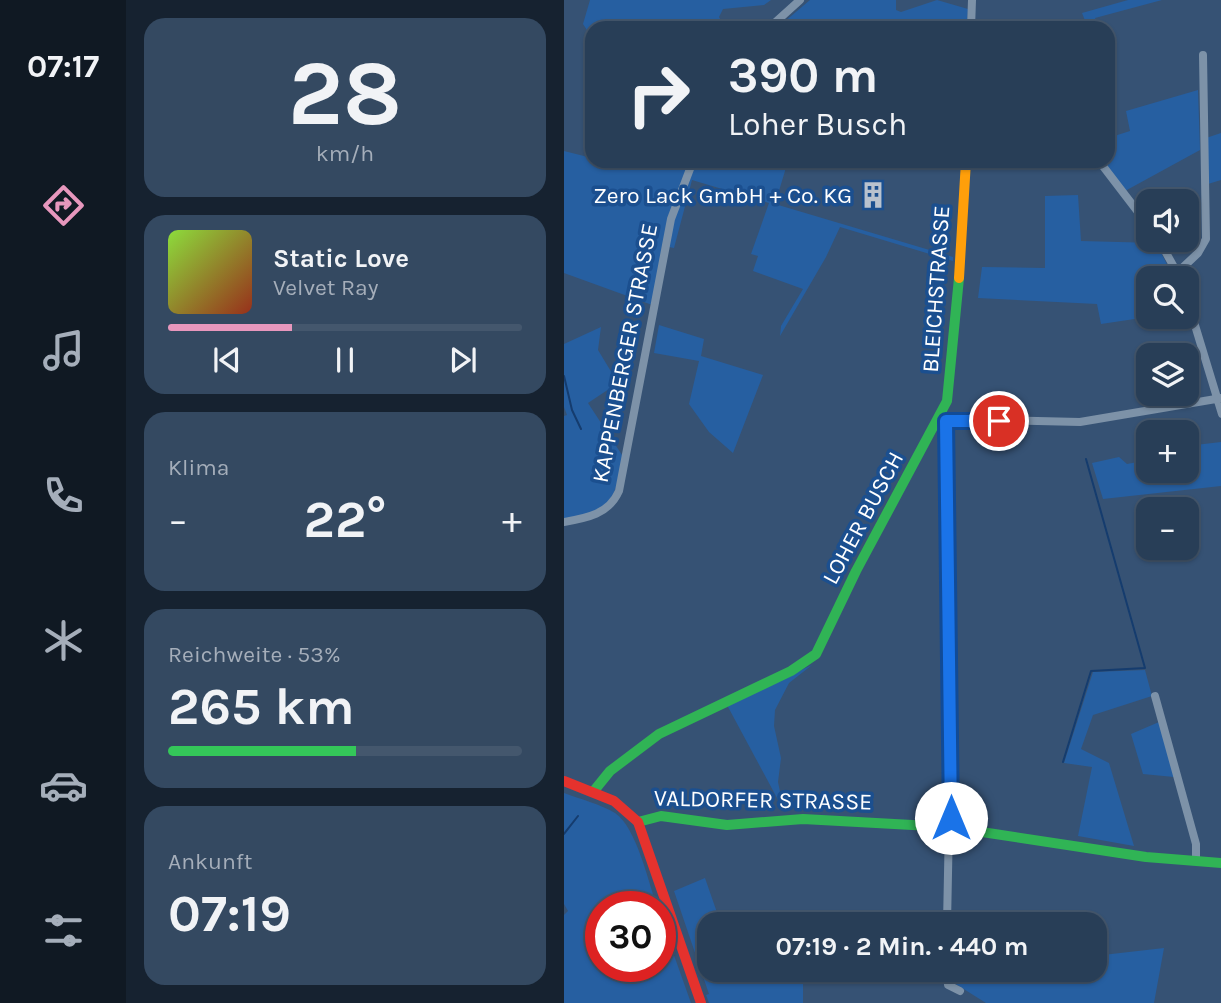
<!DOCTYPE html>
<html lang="de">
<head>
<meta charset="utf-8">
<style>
  :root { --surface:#283e57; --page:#344961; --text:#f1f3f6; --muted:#a5aeba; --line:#44576d; --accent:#e797bd }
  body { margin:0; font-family:Karla,sans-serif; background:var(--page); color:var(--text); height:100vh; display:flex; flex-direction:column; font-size:26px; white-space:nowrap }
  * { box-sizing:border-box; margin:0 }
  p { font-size:23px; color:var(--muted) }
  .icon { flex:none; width:38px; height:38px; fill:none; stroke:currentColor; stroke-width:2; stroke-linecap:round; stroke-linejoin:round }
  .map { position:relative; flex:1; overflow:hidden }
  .panel { display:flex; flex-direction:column; gap:18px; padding:18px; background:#162230; width:438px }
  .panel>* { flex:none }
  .banner { position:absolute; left:21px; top:21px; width:530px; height:147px; border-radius:21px; box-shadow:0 2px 5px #0004,0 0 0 2px var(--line); background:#283e57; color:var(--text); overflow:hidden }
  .buttons { position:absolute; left:572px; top:189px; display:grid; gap:14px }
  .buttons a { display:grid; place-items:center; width:63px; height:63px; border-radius:14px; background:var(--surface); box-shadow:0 2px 5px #0004,0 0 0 2px var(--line); font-size:35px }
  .speed { position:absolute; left:21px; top:891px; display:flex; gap:14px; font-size:35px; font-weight:700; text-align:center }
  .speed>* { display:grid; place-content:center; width:91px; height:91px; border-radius:50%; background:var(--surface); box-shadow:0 2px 5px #0004,0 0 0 2px var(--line); line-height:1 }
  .speed .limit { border:10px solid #d22; background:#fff; color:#111 }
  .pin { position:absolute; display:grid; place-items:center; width:60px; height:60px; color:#fff; margin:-30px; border:4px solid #fff; border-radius:50%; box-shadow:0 2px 7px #0007 }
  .me { position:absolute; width:77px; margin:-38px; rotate:0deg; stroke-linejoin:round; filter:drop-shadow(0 0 5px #0008) }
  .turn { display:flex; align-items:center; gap:24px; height:147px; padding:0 28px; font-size:32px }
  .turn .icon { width:91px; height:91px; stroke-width:2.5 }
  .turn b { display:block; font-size:49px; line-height:60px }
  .big { font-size:52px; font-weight:700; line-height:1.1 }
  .panel .widget { flex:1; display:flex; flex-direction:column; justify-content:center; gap:10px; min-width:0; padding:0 24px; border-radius:21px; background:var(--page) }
  .panel .dial { align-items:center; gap:0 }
  .dial b { font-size:91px; line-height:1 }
  .song { display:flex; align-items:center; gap:21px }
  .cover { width:84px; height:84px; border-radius:10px; background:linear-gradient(135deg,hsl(90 70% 55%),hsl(10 70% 35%)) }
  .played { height:7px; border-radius:4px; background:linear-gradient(90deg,var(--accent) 35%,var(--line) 35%) }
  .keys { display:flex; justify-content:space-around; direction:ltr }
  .heat { display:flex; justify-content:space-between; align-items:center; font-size:38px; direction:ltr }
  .charge { height:10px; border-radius:5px; background:linear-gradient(90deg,#34c759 53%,var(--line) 0) }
  .trip { position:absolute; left:133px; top:912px; width:410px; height:70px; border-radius:21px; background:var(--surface); box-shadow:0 2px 5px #0004,0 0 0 2px var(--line); font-weight:700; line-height:70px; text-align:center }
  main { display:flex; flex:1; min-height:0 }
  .tabs { display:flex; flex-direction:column; width:126px; justify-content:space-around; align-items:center; background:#101923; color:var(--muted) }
  .tabs .icon { width:49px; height:49px }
  .tabs .selected { color:var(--accent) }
  .tabs b { font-size:32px; color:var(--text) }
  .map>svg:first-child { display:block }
</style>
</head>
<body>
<main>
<nav class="tabs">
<b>07:17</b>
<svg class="icon selected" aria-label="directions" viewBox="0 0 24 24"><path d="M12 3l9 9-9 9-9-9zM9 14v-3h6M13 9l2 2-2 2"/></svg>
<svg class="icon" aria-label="music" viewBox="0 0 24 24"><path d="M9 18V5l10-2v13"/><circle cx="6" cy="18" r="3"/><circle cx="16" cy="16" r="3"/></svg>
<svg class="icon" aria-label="phone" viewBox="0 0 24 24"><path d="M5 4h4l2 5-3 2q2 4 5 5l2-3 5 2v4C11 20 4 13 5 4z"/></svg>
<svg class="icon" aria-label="climate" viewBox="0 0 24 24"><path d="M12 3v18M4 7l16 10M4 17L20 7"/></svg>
<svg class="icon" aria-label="car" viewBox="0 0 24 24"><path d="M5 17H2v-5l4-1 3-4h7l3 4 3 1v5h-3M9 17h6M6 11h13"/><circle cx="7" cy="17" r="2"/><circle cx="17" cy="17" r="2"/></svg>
<svg class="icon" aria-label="filters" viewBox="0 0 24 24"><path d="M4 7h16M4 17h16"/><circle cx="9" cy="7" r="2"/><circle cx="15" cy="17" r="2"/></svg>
</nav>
<section class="panel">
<div class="widget dial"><b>28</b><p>km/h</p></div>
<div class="widget">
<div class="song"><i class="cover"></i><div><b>Static Love</b><p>Velvet Ray</p></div></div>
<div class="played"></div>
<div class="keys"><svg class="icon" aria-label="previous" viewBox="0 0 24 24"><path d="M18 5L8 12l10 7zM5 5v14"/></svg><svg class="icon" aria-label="pause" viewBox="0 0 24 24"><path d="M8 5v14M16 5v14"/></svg><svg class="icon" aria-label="next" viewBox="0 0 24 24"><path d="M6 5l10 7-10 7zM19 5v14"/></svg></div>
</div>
<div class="widget"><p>Klima</p>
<div class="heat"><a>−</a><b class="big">22°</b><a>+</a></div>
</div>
<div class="widget"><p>Reichweite · 53%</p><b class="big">265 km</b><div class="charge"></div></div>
<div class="widget"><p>Ankunft</p><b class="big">07:19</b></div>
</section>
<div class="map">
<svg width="658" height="1003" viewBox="0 0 658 1003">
  <rect width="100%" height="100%" fill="#365274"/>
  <path fill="#265fa1" d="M26,0H207L200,5L159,9L155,17L161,28H28V38L19,24Z
    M246,0H332V10L337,12L373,0L404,9L403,28H213Z
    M564,0H598L531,18L535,28H524L518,13Z
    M634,90L636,150L561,191L538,161H544V138L566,131L562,111Z
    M657,133V180L644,184L642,138Z
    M0,151L28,158V161H224L211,204L389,257V261L276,227L262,257L216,336L217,326L239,289L189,271L194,256L187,254L205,203L128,180L110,248L105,247L91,306L0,273Z
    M514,195L517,241L592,243L610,278H584V317L537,324L533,304L414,298L418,267L481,268V196Z
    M95,325L140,339L137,356L199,375L169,453L145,432L125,404L135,361L90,353Z
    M37,327L34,350L54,383L24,403L60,458C49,502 49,510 0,519V416L3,415L0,407V344Z
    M657,442V486L539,499L528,463L555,457L563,464L584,460V471H623V446Z
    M248,665L225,683L211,710L210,726L217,758L214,782L220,811L163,705Z
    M581,670L588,696L529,715L517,749L545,763L570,846L514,836L528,767L500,763L529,672Z
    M595,722L610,777L579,774L567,734Z
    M0,793C16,799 36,804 51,813C73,828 84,882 93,906H37V966H96V916L127,1003H0V915L4,911L0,904Z
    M141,878L157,924H145V970H239V1003H145L142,995L145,994L110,891Z
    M600,948L590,1003H422L387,981V970H530V956Z"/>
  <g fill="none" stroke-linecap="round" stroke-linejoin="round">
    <path stroke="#153c6e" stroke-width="2" d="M0,376L8,410L17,429
      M381,602L382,722
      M499,762L527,671L581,668L522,459
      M0,834L14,816"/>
    <path stroke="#7d92a8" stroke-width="8" d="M205,28L236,0
      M407,28L408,0
      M535,161L584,225
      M595,240L616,278
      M614,272L634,253L642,239L639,55
      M623,299L658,414
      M379,419L516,422L658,398
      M382,421L388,672L383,924
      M0,522C23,518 45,514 55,491L107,219L129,161
      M591,696L632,844V861
      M383,970L384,985L396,991"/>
    <path stroke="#30b455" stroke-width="10" d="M29,792L46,771L95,734L227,671L252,654L292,571L383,401L395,278
      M74,822L97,816L163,825L239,819L385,827L582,857L658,863"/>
    <path stroke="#ff9f0a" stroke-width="10" d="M395,278L402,161"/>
    <path stroke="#e5322d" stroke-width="10" d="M0,781L50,801L74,822L137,1003"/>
  </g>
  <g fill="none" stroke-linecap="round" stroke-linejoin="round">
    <defs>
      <path id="route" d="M387,818L382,421H435"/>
    </defs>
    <use href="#route" stroke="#114b97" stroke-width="18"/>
    <use href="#route" stroke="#1a73e8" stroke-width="12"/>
  </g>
  <defs>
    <symbol id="building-bare" viewBox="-9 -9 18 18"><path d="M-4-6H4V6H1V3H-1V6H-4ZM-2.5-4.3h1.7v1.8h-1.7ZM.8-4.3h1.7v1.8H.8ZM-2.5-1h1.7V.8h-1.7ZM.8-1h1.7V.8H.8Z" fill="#b9c2ce" stroke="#1b4f8f" stroke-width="2.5" paint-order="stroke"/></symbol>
  </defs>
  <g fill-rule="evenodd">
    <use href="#building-bare" x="290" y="176" width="38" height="38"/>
  </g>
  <g text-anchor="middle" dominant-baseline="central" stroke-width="7" stroke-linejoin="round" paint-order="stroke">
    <g font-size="23" fill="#fff" stroke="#1b4f8f" text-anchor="end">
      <text x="288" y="195">Zero Lack GmbH + Co. KG</text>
    </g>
    <g font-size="23" fill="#fff" stroke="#1b4f8f">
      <text transform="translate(372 289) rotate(-86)">BLEICHSTRASSE</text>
      <text transform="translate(61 353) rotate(-79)">KAPPENBERGER STRASSE</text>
      <text transform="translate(299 518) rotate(-62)">LOHER BUSCH</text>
      <text transform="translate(199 800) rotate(1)">VALDORFER STRASSE</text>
    </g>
  </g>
</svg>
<div class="buttons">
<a><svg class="icon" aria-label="sound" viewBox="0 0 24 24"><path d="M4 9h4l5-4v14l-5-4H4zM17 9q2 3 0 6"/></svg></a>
<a><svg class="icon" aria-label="search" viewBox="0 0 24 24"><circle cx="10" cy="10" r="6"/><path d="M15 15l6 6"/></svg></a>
<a><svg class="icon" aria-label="layers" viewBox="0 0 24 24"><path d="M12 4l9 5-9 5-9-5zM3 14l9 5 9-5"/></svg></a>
<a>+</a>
<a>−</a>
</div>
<div class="speed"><div class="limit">30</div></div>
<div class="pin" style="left:435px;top:421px;background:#d93025"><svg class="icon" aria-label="arrive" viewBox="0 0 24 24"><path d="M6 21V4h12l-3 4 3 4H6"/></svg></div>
<svg class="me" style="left:387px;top:818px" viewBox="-20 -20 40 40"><circle r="19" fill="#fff"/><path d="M0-13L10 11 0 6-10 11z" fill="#1a73e8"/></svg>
<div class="trip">07:19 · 2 Min. · 440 m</div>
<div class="banner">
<div class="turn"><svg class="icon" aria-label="right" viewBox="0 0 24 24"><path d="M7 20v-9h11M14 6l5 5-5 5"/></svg><div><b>390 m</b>Loher Busch</div></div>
</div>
</div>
</main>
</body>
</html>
